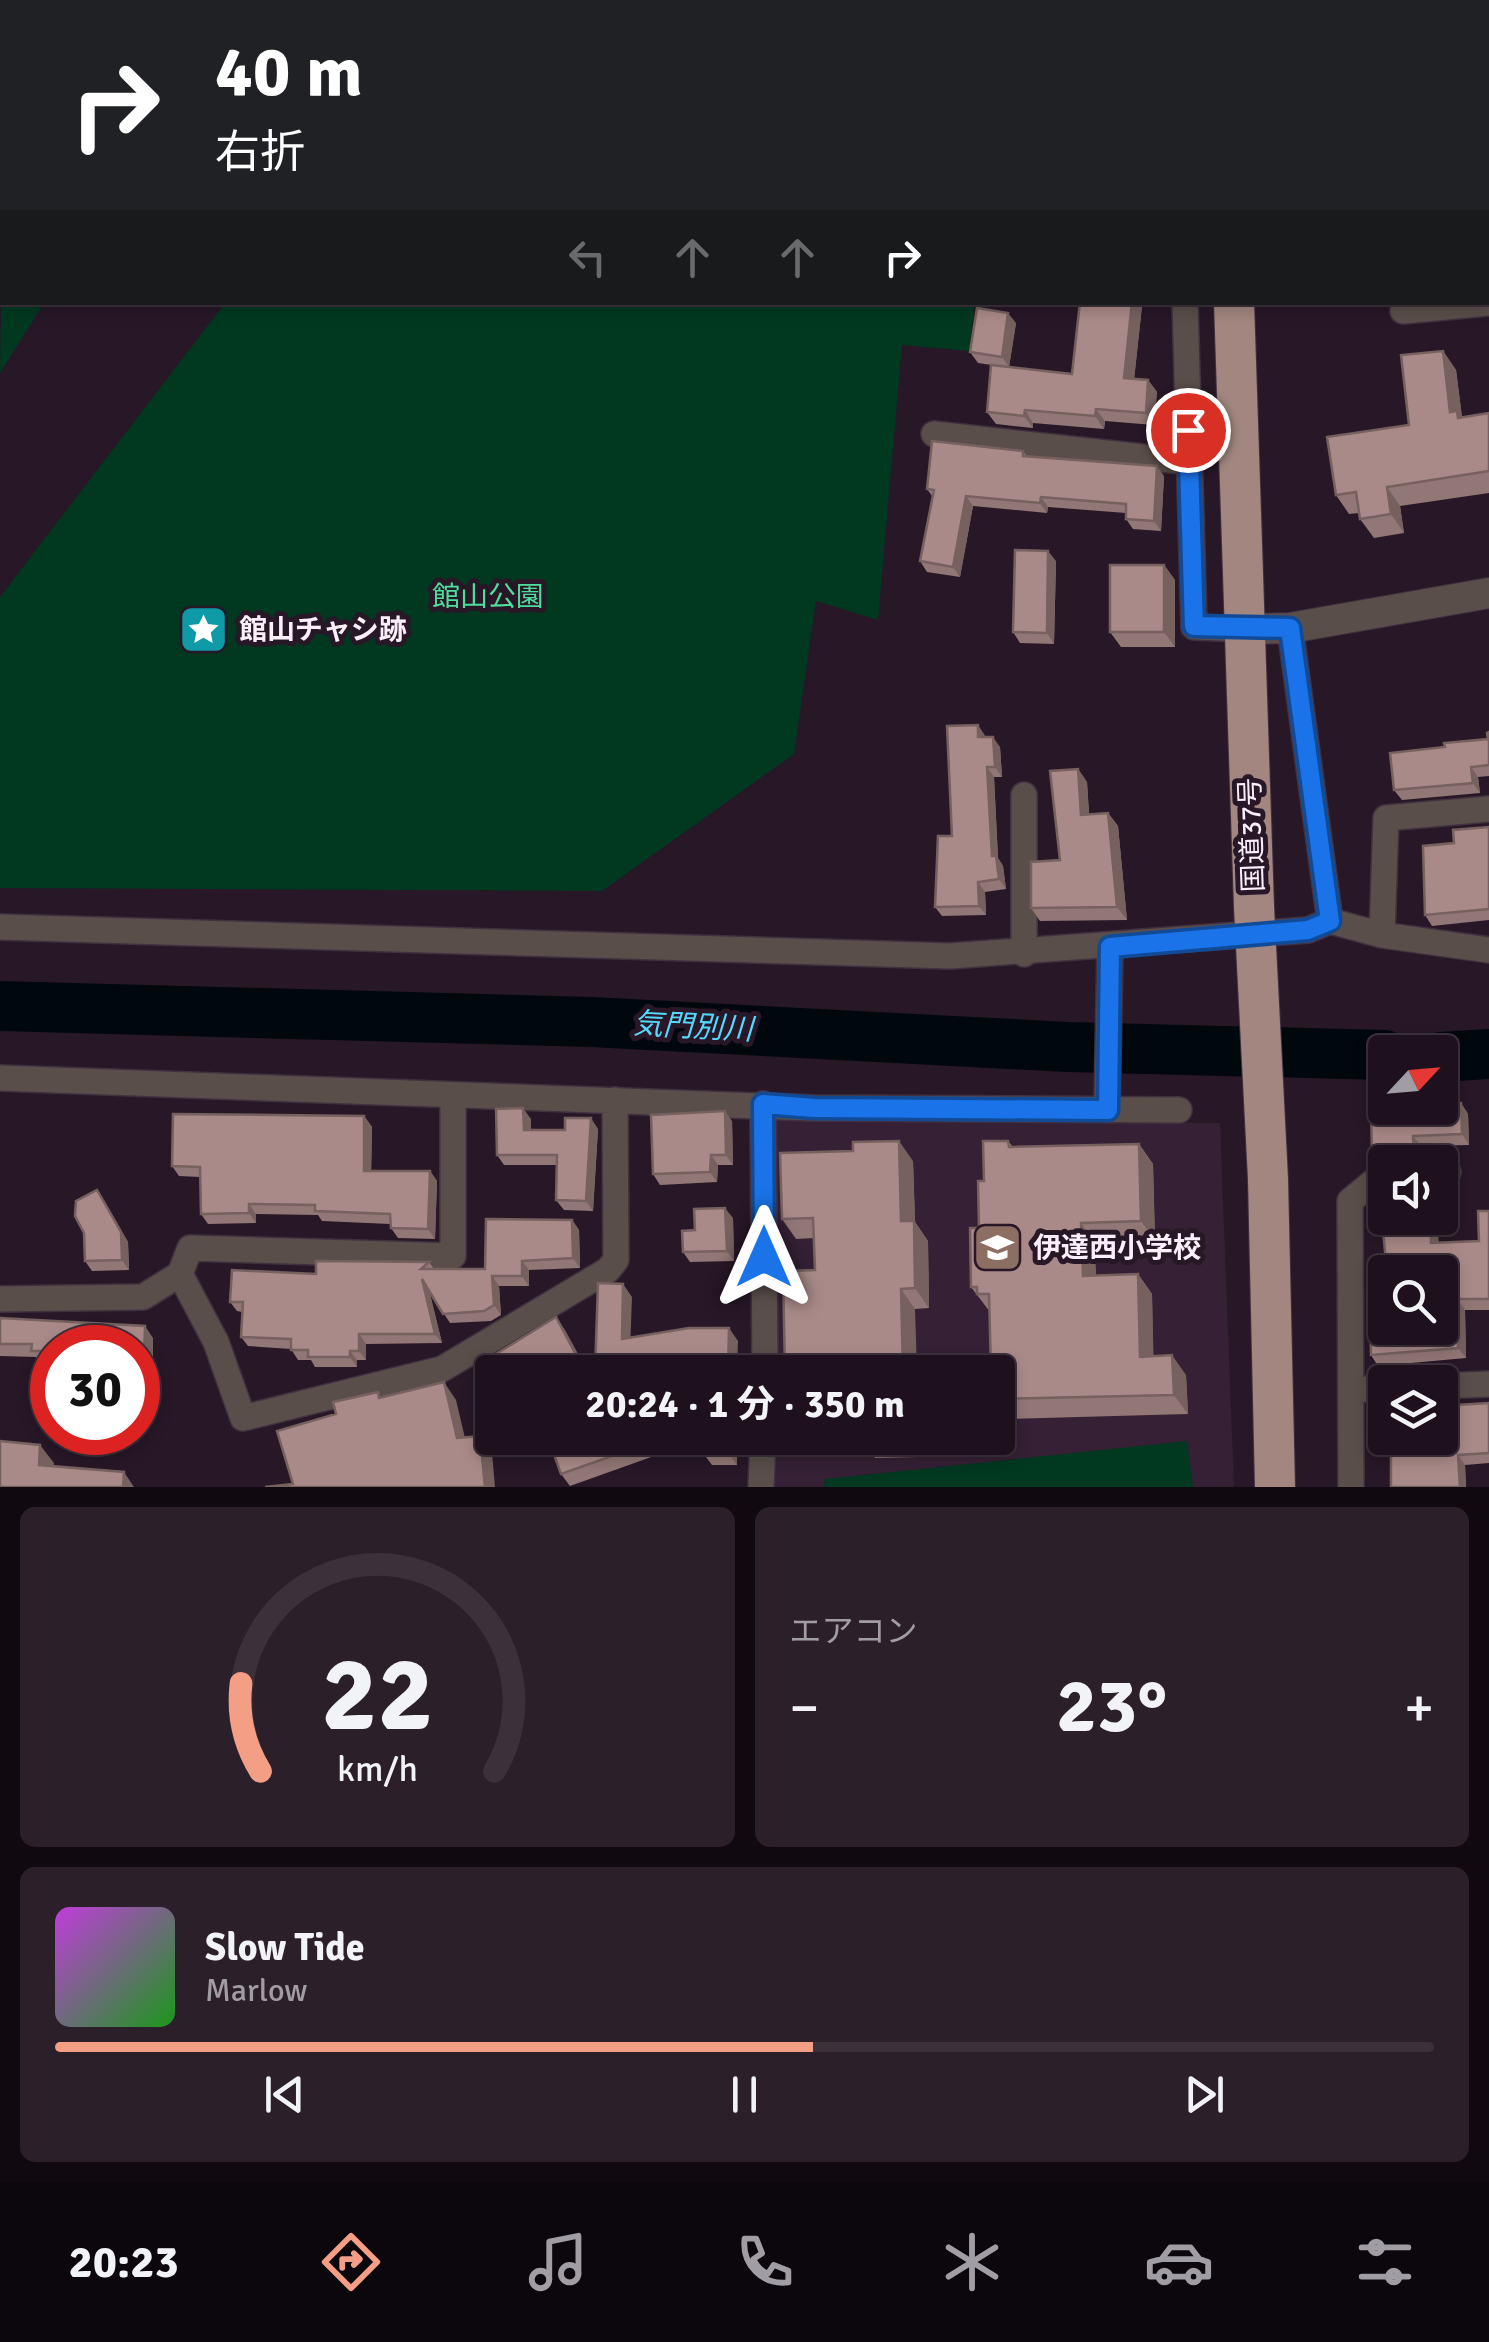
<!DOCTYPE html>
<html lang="ja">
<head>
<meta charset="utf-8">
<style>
  :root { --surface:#1e111d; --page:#2b1f2a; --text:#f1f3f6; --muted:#a19da4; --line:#3c313b; --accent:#f49e86 }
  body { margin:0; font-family:Signika,"Noto Sans JP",sans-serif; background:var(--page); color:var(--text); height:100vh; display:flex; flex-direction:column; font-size:38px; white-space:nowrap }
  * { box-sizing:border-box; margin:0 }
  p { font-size:32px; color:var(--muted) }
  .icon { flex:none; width:55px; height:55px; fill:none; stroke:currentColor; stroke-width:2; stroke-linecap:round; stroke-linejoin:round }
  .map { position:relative; height:1487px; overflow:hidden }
  .details { display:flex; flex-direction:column; gap:20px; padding:20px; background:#100910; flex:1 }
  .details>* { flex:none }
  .guide { position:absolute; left:0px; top:0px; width:1490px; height:305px; box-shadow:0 5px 15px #0003,0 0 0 2px var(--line); background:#202124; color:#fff; overflow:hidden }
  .needle { width:65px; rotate:64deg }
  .fabs { position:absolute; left:1368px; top:1035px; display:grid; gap:20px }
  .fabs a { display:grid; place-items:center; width:90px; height:90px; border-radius:10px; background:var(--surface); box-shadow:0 5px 15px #0003,0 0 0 2px var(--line); font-size:50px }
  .speed { position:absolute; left:30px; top:1325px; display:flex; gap:20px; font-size:50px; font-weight:700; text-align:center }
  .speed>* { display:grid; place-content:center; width:130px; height:130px; border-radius:50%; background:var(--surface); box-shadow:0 5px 15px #0003,0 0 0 2px var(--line); line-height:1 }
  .speed .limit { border:15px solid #d22; background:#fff; color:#111 }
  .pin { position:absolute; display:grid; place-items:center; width:85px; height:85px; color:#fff; margin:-42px; border:5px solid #fff; border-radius:50%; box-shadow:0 2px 10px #0007 }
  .me { position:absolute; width:110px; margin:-55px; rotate:0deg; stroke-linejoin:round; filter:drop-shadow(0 0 8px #0008) }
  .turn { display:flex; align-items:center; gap:35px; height:210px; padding:0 50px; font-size:45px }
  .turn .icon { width:130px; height:130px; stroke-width:2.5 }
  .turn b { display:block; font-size:70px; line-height:85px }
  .lanes { display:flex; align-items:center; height:95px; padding:0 50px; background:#0003; justify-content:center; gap:50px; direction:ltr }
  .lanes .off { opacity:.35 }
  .big { font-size:75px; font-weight:700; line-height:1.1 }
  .details .tile { flex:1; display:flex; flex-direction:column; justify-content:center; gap:15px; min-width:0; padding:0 35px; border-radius:15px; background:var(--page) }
  .details .dial { align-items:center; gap:0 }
  .dial svg { height:260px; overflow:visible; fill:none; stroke:var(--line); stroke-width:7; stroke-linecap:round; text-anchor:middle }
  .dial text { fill:var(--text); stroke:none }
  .song { display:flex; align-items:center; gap:30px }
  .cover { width:120px; height:120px; border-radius:15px; background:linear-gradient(135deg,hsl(290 70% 55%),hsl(120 70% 35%)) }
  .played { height:10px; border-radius:5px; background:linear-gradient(90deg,var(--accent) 55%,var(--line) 55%) }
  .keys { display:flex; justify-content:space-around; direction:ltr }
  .heat { display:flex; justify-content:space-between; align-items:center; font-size:55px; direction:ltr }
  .details .tiles { flex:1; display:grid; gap:20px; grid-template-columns:1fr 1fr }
  .tile:last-child { grid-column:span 2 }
  .trip { position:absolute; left:475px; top:1355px; width:540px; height:100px; border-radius:10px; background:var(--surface); box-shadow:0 5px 15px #0003,0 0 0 2px var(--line); font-weight:700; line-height:100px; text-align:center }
  .dock { display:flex; height:160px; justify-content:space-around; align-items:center; background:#0c070c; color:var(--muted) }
  .dock .icon { width:70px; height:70px }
  .dock .on { color:var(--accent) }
  .dock b { font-size:45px; color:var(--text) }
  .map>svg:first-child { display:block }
</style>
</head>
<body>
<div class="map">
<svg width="1489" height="1487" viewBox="0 0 1489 1487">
  <rect width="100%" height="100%" fill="#281727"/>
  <path fill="#352035" d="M769,1119L1220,1123L1234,1487H771L773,1438H998V1372H773Z"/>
  <path fill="#003820" d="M2,239V302L44,303L0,373Z
    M225,303V302L975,303L969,351L902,345L878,620L816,601L794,754L602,891L0,888V597Z
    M1187,1441L1193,1487H824L825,1479Z"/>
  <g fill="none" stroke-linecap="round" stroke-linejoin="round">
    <path stroke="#00080d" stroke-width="50" d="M0,1006L591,1022L1068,1047L1385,1055
      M1440,1057L1489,1054"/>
    <defs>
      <path id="minor" d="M1167,0V2
        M470,2V0
        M932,2V0
        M0,13L2,14
        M1185,302L1194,627L1247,629
        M1403,311L1489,303
        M934,434L1189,462
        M1290,628L1330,921L1382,935L1489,950
        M0,927L950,956L1308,930L1330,921
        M1382,935L1386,818L1489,809
        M1024,954V795
        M0,1078L813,1108L1179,1110
        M453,1098V1256L190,1248L180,1274L216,1342L243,1418L442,1369L608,1270L616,1260L615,1100
        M763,1104L765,1372
        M1107,1110L1110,947
        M1440,1173L1448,1172
        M0,1299L143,1297L180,1274
        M1440,1386L1489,1384
        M1351,1390L1385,1388
        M761,1487L763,1438
        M1351,1487L1350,1201L1373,1182L1385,1180"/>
      <path id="tertiary" d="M96,2L98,0
        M0,162L2,157
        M1247,629L1290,628L1489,593"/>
      <path id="trunk" d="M1224,0V2
        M1234,302L1254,907
        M1268,1179L1275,1487"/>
    </defs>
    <use href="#minor" stroke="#413140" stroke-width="28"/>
    <use href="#tertiary" stroke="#413140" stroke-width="32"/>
    <use href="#trunk" stroke="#413140" stroke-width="42"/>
    <use href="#minor" stroke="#5a4e4a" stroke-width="25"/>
    <use href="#tertiary" stroke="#5a4e4a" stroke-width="30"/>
    <use href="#trunk" stroke="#a2867f" stroke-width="40"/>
    <defs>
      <path id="trunk-bridge" d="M1254,907L1268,1179"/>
    </defs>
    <use href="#trunk-bridge" stroke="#413140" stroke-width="42" stroke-linecap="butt"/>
    <use href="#trunk-bridge" stroke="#a2867f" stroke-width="40"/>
  </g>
  <path fill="#917775" d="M722,0H754V2Z
    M1142,306L1134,379L1148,380L1157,392L1154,425L1105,421L1104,429L1033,423V428L996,424L987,412L1005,367L978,363L970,352L1016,323L1009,367L1072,374Z
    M1443,351L1456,370L1462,417L1489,413V493L1400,506L1404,533L1374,538L1360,519L1359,513L1349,514L1336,495L1409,425Z
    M1023,451L1027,457L1164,476L1161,531L1133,529L1126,519V513L1048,507L1047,513L973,506L960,577L927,572L920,561L932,496L927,489Z
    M1056,561L1054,644L1020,643L1013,632Z
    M1164,565L1175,580V647H1121L1110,632Z
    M1489,732V776L1478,777L1480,793L1402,800L1394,790L1445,747L1488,739Z
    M984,734L985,737L1000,747L1002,777H994L998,858L1003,866L1006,889L985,892L986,915L942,916L935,907L952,836Z
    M1078,769L1087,782L1089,814L1108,813L1118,826L1127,920L1040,921L1031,908L1060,860Z
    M1489,827V920L1432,926L1425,915Z
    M1461,1103L1468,1114L1469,1145L1421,1146V1162H1379L1372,1152Z
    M364,1116L372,1127L371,1171H430L437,1181L435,1239L398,1238L391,1228L390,1224L322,1221L318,1215L256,1214V1223L208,1224L201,1214L200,1177L179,1176L172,1166Z
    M531,1119V1130L598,1129L593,1211L564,1210L556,1200L557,1165H504L497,1155Z
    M732,1121L733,1165H718L717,1182L660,1185L653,1174Z
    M1008,1141L1013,1147L1139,1144L1153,1164L1155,1241L1094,1243L1096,1275L1138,1274L1152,1294L1153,1356L1186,1375L1188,1414L1006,1419L998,1407V1372L990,1312L971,1287L979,1228Z
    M913,1161L915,1222L928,1241L929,1308L915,1309L815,1270L814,1238L796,1239L782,1219Z
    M104,1200L128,1242L129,1270L92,1271L85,1261Z
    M1489,1211V1310H1465L1466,1358L1378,1366L1371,1355L1440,1328L1385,1218H1438V1243L1479,1241Z
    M733,1218L734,1261L690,1262L683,1252L695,1230Z
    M572,1220L579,1230L580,1268L529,1270V1286H499L501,1315L491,1321L450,1323L429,1291L442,1343L366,1344V1360H357V1367H315L311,1360H298L291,1349L248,1346L241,1337L242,1312L237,1311L230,1302L316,1274L429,1262L434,1269H485Z
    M0,1318L153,1338V1366H138V1348H52V1364L40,1363L36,1357L0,1356Z
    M1489,1403V1463L1465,1465L1466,1487H1391Z
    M548,1438H737V1465H712L703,1453L699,1440L570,1486L561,1474Z
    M789,1438H919V1457L875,1458L871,1452L801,1454Z"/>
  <path fill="#76615f" d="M1132,302H1139L1142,306L1133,390L1124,378Z
    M1008,313L1016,323L1009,367L1002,357Z
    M1443,351L1456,370L1462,417L1471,430L1450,412Z
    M1148,380L1157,392L1154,425L1146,413Z
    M1096,409L1105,421L1104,429L1095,416Z
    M1025,410L1033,423V428L1024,416Z
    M1157,466L1164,476L1161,531L1154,521Z
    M1387,487L1400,506L1404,533L1391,514Z
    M966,496L973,506L960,577L953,567Z
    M1041,497L1048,507L1047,513L1040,503Z
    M1048,551L1056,561L1054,644L1047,633Z
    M1164,565L1175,580V647L1164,632Z
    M978,725L984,734L985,747L978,737Z
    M993,737L1000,747L1002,777L995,767Z
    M987,767L994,777L998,858L1003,866L1006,889L999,879L992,856Z
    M1471,767L1478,777L1480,793L1473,783Z
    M1078,769L1087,782L1090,828L1081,815Z
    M1108,813L1118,826L1127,920L1117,907Z
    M978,882L985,892L986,915L979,906Z
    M1461,1103L1468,1114L1469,1145L1462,1134Z
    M523,1108L531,1119V1141L524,1130Z
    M725,1111L732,1121L733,1165L726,1155Z
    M364,1116L372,1127L371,1182L364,1171Z
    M591,1118L598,1129L593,1211L586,1201Z
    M1413,1136L1421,1146V1162H1414Z
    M899,1141L913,1161L915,1222L928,1241L929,1308L915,1288L901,1221Z
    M1139,1144L1153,1164L1155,1241L1141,1221Z
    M711,1155L718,1165L717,1182L710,1172Z
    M430,1171L437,1181L435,1239L428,1229Z
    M97,1190L128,1242L129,1270L122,1260Z
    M249,1204L256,1214V1223L249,1213Z
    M725,1208L733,1218L734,1261L727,1251Z
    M1431,1218H1438L1439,1254L1431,1243Z
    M572,1220L579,1230L580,1268L573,1258Z
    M1081,1223L1094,1243L1097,1295L1083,1276Z
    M522,1261L529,1270V1286L522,1276Z
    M1138,1274L1152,1294L1154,1377L1140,1357Z
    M492,1276L499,1286L501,1315L494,1305Z
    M422,1279L429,1289L442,1343L435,1334Z
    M623,1284L632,1297L630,1351L622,1339Z
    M901,1289L915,1309L917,1372H903Z
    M1457,1299L1465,1310L1466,1358L1458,1348Z
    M556,1317L565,1330L588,1372H585Z
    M145,1326L153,1338V1366L144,1354Z
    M729,1328L738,1341L737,1372H728Z
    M359,1334L366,1344V1360L359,1351Z
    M350,1351L357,1360V1367L350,1357Z
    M1172,1355L1186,1375L1188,1414L1174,1395Z
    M444,1382L456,1400L469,1455L457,1438Z
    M480,1436L492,1453L495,1487H485Z
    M728,1438H737V1465L728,1453Z
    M906,1438H919V1457Z
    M40,1445L54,1463L52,1484L39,1465Z
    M1458,1455L1465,1465L1466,1487H1460Z
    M124,1472L134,1487H123Z"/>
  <path fill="#a98a88" stroke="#76615f" stroke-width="2.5" d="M1416,0H1460V2H1416Z
    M1489,81V145H1488V82Z
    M1488,219H1489V269H1488Z
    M1080,302H1132L1124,378L1148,380L1146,413L1096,409L1095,416L1025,410L1024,416L987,412L991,365L1072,374Z
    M977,308L1008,313L1002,357L970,352Z
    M1443,351L1450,412L1457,411L1458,418L1489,413V471L1387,487L1391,514L1360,519L1356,492L1336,495L1327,437L1409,425L1401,355Z
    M932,441L1023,451V456L1157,466L1154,521L1126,519V504L1041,497L1040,503L966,496L953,567L920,561L934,490L927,489Z
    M1015,550L1048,551L1047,633L1013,632Z
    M1110,565H1164V632H1110Z
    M978,725V737H993L995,767H987L992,856H996L999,879L978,882L979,906L935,907L938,836H952L947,726Z
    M1489,732V765L1471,767L1473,783L1394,790L1390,753L1445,747L1444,743L1488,739L1487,733Z
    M1078,769L1081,815L1108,813L1117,907L1031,908V862L1060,860L1050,771Z
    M1489,827V909L1425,915L1423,846L1454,843L1453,830Z
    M1461,1103L1462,1134L1413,1136L1414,1162H1392L1388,1151L1372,1152L1371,1106L1385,1105V1108H1440V1104Z
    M523,1108L524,1130H565V1118H591L586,1201L556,1200L557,1155H497L496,1109Z
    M725,1111L726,1155H711L710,1172L653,1174L651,1115Z
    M173,1114L364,1116V1171H430L428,1229L391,1228L390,1214L315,1211V1205L249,1204V1213L201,1214L200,1167L172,1166Z
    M899,1141L901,1221H914L915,1288L901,1289L903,1372H785L783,1271L815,1270L813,1218L782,1219L780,1153L853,1151V1142Z
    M983,1141H1008L1009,1147L1139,1144L1141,1221L1081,1223L1083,1276L1138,1274L1140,1357L1172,1355L1174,1395L998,1399V1372H991L989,1294H977V1287H971L970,1228H979L978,1181H984Z
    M97,1190L121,1232L122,1260L85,1261L84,1233L75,1216L76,1201Z
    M725,1208L727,1251L683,1252L682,1231L695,1230L694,1209Z
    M1381,1209H1385V1218H1431V1243L1479,1241L1478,1211H1489V1299H1457L1458,1348L1371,1355L1370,1307H1385V1328H1440V1272H1387Z
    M486,1219L572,1220L573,1258L522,1261V1276H492L494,1305L484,1311L443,1314L422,1279L435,1334H359V1351H350V1357H308V1350H291V1339L241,1337L243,1302H230L232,1270L316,1274V1261L429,1262L421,1269H485Z
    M598,1283L623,1284L622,1339L689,1328H729L728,1372H595Z
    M556,1317L585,1372H492V1396L475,1367Z
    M0,1318L145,1326L144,1354H138V1348H52V1351H31L32,1344H0Z
    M444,1382L457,1438L480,1436L485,1487H265L293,1484L277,1431L336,1414L333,1402L378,1392L379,1398Z
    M1489,1403V1453L1458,1455L1460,1487H1391V1438H1440V1406Z
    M548,1438H663L561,1474Z
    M697,1438H728V1453H703Z
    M0,1441L40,1445L39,1465L124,1472L123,1487H0Z"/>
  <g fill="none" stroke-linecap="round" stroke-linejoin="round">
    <defs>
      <path id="route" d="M764,1257L763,1104L814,1108L1108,1110L1110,947L1308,930L1330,921L1290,628L1194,626L1188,430"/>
    </defs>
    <use href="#route" stroke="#114b97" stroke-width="25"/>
    <use href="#route" stroke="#1a73e8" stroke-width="18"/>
  </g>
  <defs>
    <symbol id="sight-square" viewBox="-11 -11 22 22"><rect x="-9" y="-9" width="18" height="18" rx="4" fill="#0f9aa8" stroke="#281727"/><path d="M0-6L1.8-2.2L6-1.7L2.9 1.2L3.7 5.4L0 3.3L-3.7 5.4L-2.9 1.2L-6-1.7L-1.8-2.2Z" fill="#fff"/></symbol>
    <symbol id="school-square" viewBox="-11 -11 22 22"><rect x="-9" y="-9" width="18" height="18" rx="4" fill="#8d6e63" stroke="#281727"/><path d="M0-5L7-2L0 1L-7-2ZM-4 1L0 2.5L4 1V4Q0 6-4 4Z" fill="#fff"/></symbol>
  </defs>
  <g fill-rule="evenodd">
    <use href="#sight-square" x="176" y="602" width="55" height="55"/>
    <use href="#school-square" x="970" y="1220" width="55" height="55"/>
  </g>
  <g text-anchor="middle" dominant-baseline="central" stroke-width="10" stroke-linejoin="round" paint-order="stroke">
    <g font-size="28" fill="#4ede9c" stroke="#281727">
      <text x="488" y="597">館山公園</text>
    </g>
    <g font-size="28" font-weight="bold" fill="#faeffa" stroke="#281727" text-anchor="start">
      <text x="239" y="630">館山チャシ跡</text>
      <text x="1033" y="1248">伊達西小学校</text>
    </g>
    <g font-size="28" fill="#faeffa" stroke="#281727">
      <text transform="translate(1252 835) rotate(-92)">国道37号</text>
    </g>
    <g font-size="30" font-style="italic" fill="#54d8fe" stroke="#281727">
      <text transform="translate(693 1027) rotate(3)">気門別川</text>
    </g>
  </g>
</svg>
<div class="fabs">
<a><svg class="needle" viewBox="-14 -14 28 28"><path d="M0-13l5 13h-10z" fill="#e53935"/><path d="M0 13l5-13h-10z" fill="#a19da4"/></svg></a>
<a><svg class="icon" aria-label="sound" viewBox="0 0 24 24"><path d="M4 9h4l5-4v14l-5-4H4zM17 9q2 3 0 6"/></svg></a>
<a><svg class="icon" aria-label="search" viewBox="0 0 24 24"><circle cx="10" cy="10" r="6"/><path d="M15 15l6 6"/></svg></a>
<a><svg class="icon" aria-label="layers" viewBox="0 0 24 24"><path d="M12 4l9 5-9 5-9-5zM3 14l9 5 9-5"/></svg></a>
</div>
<div class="speed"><div class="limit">30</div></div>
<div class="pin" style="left:1188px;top:430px;background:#d93025"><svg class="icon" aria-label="arrive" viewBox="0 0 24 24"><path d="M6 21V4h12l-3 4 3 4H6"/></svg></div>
<svg class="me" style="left:764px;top:1257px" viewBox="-20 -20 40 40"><path d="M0-17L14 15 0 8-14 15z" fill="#1a73e8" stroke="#fff" stroke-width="4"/></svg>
<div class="trip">20:24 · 1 分 · 350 m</div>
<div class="guide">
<div class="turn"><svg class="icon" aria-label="right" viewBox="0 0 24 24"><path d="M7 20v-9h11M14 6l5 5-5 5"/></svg><div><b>40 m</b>右折</div></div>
<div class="lanes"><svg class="icon off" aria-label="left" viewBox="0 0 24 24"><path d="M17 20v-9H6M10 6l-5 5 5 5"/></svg><svg class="icon off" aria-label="ahead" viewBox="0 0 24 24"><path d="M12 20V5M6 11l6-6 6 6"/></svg><svg class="icon off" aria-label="ahead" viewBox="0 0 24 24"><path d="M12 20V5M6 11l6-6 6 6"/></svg><svg class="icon" aria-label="right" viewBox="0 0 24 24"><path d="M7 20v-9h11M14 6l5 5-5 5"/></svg></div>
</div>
</div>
<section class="details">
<div class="tiles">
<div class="tile dial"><svg viewBox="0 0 100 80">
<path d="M14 69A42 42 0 1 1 86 69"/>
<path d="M14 69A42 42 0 0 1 8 42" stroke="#f49e86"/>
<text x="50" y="56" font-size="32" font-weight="700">22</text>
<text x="50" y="72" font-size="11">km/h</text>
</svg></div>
<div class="tile"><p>エアコン</p>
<div class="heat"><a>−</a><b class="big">23°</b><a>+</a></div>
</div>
<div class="tile">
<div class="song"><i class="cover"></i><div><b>Slow Tide</b><p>Marlow</p></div></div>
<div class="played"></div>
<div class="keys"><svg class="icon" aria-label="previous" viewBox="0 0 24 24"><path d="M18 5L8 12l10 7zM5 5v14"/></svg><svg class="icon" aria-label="pause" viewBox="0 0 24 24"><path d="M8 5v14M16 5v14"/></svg><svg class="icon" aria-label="next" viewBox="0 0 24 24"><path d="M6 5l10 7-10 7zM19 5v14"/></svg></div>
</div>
</div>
</section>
<nav class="dock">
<b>20:23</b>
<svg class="icon on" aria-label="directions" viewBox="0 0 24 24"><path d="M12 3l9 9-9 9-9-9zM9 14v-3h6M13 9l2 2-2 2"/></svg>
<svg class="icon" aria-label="music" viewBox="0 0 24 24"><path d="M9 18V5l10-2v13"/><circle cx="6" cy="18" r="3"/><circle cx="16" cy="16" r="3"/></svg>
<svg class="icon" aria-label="phone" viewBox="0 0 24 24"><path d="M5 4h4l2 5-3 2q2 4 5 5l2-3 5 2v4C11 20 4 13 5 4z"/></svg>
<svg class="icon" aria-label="climate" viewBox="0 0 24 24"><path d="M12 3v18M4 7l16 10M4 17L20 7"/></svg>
<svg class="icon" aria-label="car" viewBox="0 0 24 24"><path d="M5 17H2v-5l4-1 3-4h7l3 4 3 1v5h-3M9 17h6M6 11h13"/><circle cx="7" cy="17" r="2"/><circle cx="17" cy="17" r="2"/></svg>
<svg class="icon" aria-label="filters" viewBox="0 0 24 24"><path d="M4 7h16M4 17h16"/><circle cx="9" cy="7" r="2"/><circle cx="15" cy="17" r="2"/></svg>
</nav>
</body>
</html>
